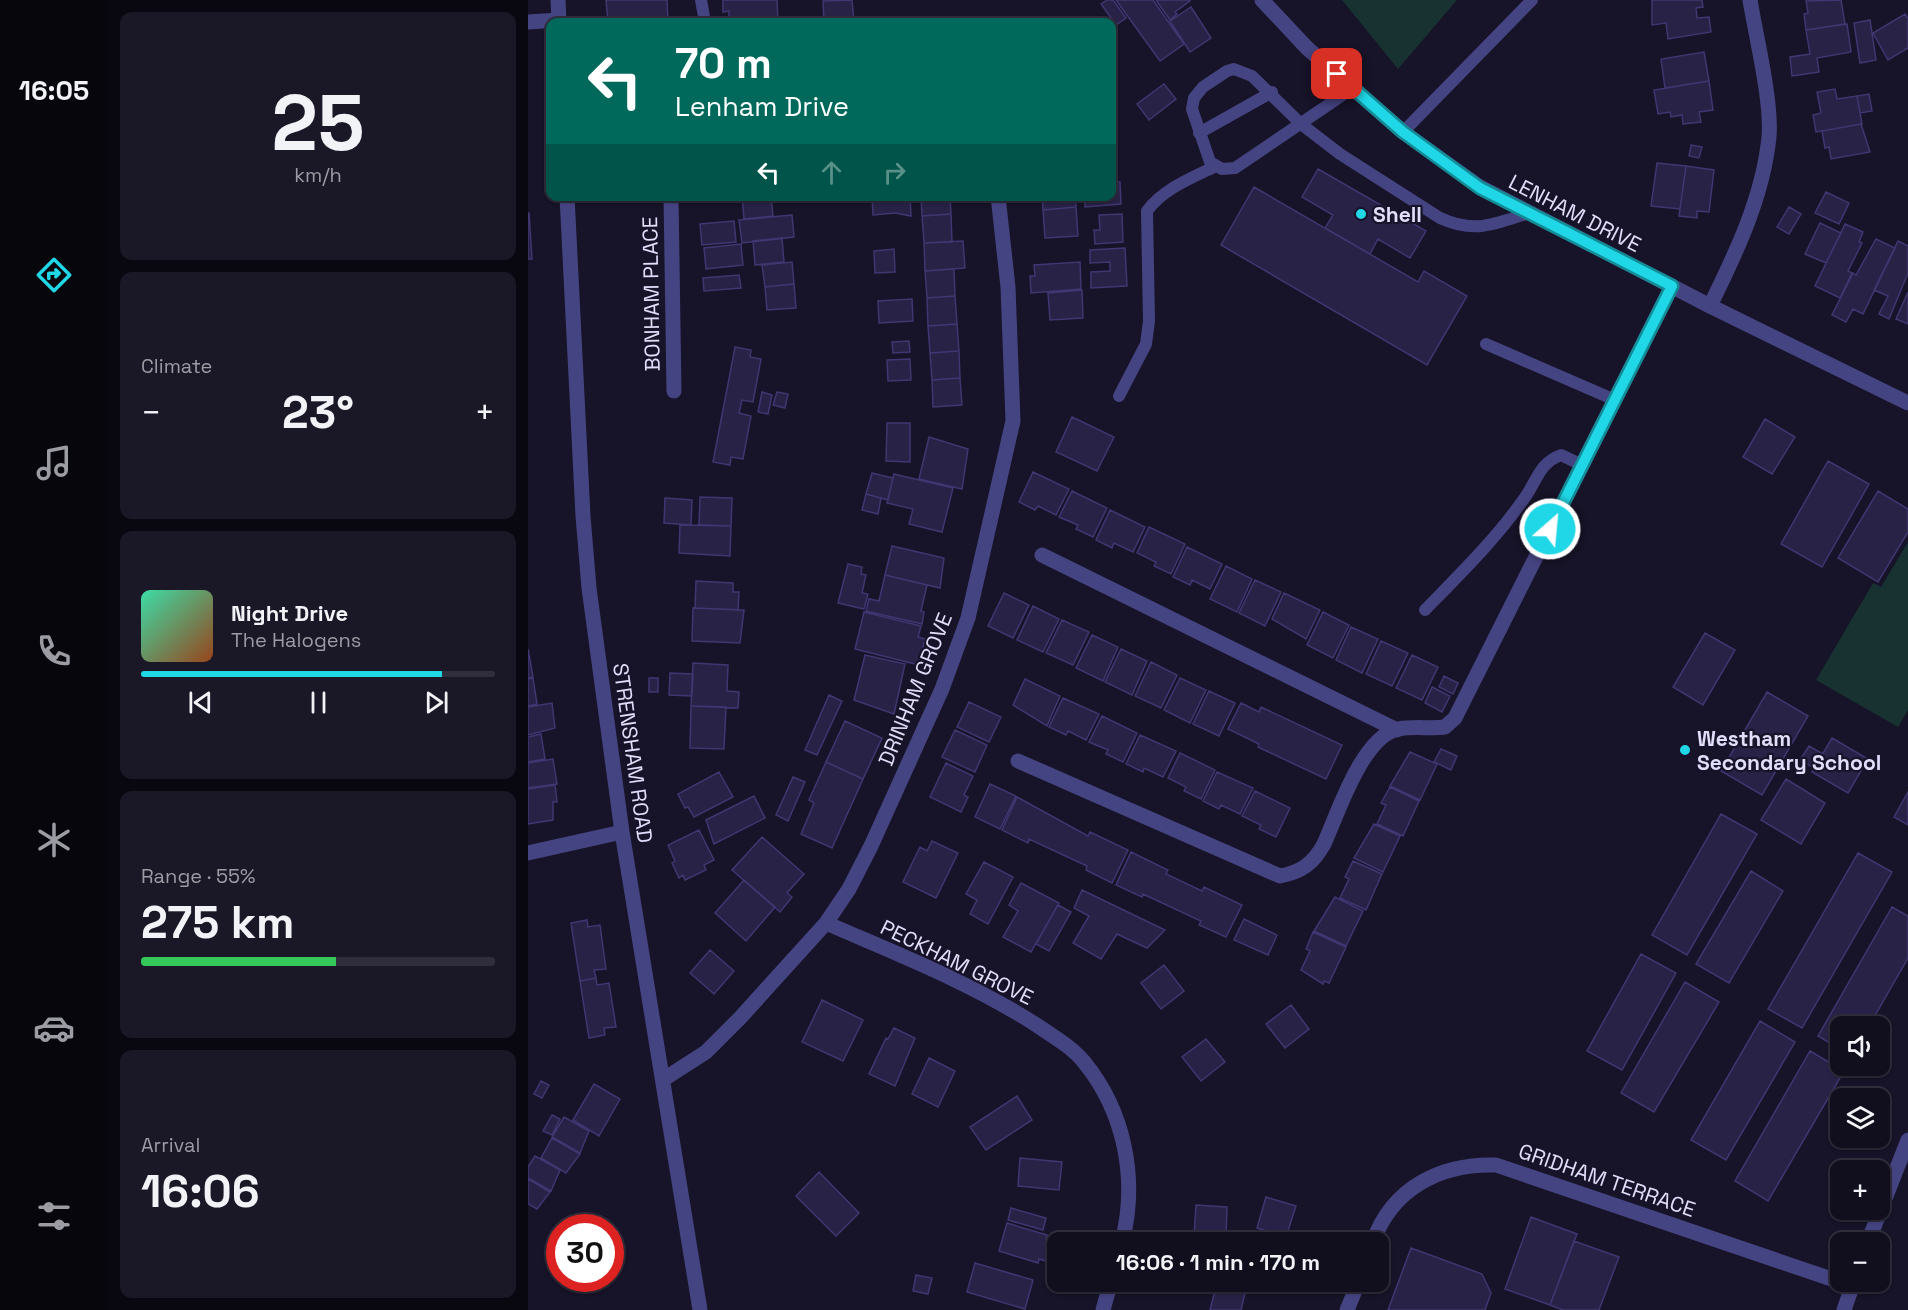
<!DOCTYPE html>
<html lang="en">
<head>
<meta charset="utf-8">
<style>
  :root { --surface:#110e1e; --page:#1a1727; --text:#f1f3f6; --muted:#9c9ca4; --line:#302e3c; --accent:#1fd7e6 }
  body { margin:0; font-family:"Space Grotesk",sans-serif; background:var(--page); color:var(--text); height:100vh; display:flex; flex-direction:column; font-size:22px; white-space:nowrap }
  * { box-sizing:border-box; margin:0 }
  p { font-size:20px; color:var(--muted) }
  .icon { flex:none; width:33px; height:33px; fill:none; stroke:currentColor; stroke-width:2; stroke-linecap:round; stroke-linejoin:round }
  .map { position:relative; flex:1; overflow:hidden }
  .details { display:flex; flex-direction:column; gap:12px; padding:12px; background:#090810; width:420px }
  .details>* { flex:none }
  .guide { position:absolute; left:18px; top:18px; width:570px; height:183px; border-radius:12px; box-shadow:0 2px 4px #0004,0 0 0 2px var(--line); background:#00695c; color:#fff; overflow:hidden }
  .controls { position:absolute; left:1302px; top:1016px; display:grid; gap:12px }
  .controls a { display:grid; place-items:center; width:60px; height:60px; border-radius:12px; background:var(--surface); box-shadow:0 2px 4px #0004,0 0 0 2px var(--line); font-size:30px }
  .speed { position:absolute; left:18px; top:1214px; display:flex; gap:12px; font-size:30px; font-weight:700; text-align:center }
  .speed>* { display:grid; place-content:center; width:78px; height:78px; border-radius:50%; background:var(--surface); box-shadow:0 2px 4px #0004,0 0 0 2px var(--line); line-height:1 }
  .speed .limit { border:9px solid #d22; background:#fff; color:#111 }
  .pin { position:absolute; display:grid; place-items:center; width:51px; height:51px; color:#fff; margin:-26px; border-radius:12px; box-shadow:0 3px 9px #0006 }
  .me { position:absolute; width:66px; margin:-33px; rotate:27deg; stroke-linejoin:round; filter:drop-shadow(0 0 4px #0008) }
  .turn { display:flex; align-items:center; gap:21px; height:126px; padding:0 30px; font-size:27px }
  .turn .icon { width:78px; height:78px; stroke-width:2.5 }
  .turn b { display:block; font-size:42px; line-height:51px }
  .lanes { display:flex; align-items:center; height:57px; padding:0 30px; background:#0003; justify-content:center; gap:30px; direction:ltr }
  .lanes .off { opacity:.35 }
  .big { font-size:45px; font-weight:700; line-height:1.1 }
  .details .tile { flex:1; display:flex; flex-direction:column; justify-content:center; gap:9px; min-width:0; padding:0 21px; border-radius:12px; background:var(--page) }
  .details .dial { align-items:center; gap:0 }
  .dial b { font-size:78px; line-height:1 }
  .song { display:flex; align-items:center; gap:18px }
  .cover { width:72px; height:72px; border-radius:9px; background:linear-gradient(135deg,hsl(160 70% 55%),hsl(20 70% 35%)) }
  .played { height:6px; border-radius:3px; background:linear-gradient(90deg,var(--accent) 85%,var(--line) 85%) }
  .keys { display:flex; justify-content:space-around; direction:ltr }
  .heat { display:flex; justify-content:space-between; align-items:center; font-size:33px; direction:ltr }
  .charge { height:9px; border-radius:4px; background:linear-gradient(90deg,#34c759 55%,var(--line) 0) }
  .trip { position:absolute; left:519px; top:1232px; width:342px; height:60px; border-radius:12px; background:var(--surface); box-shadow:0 2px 4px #0004,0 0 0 2px var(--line); font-weight:700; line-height:60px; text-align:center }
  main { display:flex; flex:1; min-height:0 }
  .menu { display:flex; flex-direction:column; width:108px; justify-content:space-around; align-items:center; background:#07060c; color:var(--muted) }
  .menu .icon { width:42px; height:42px }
  .menu .current { color:var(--accent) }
  .menu b { font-size:27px; color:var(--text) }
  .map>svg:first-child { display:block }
</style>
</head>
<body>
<main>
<nav class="menu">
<b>16:05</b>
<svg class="icon current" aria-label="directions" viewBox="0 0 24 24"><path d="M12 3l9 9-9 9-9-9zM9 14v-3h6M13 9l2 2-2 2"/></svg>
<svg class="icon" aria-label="music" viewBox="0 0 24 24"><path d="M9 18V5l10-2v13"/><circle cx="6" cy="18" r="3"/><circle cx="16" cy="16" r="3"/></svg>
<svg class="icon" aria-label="phone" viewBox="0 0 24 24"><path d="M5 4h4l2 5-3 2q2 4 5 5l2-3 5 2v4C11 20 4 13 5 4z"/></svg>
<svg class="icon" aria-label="climate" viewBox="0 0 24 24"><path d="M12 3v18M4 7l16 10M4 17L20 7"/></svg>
<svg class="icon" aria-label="car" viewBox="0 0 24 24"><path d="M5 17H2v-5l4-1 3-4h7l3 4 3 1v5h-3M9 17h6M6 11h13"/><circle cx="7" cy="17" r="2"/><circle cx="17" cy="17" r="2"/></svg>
<svg class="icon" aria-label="filters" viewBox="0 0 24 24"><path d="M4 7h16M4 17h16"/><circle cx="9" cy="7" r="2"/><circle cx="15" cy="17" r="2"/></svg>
</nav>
<section class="details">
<div class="tile dial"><b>25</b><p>km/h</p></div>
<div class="tile"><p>Climate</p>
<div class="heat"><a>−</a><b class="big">23°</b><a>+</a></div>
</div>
<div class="tile">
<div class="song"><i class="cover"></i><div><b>Night Drive</b><p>The Halogens</p></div></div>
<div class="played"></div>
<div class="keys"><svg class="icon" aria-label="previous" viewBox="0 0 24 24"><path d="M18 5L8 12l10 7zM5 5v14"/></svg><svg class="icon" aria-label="pause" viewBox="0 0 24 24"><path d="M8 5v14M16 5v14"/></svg><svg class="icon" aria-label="next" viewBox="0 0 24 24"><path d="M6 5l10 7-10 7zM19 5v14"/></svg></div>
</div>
<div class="tile"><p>Range · 55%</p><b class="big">275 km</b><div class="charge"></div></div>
<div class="tile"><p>Arrival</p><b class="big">16:06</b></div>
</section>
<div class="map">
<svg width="1380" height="1310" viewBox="0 0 1380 1310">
  <rect width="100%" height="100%" fill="#171328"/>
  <path fill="#173230" d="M814,0H929L870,69Z
    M1380,542V710L1370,727L1288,680L1345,583L1353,587Z"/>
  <path fill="#282247" stroke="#403671" stroke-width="1.5" d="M78,0H139L140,22H80Z
    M195,0H249L250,22H201V11L195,12Z
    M324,0L326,21L296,22L295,1Z
    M579,0H585L598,18L588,25L573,4Z
    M588,0H625L656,44L632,61Z
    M628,0H661L662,1L647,12L649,14L642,20Z
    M1124,0H1174L1175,7L1168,8L1169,18L1181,17L1183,32L1140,39L1138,23L1124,25Z
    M1313,0L1317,24L1278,30L1276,14L1280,13L1278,1Z
    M663,7L683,38L662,52L642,21Z
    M1377,14L1380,19V48L1360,60L1345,33Z
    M1342,20L1348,60L1332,63L1326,23Z
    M1319,24L1323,52L1289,58L1291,72L1264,76L1262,57L1282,54L1278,30Z
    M1176,52L1181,81L1137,88L1133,59Z
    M1181,81L1185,110L1171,112L1173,122L1155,124L1154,115L1143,117L1142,112L1130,114L1126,90Z
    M636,84L648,99L621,120L609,104Z
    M1307,89L1309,99L1329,96L1334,124L1288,132L1285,115L1293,113L1289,92Z
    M1341,94L1344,111L1332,113L1329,96Z
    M1333,124L1342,152L1303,159L1301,147L1297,148L1294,131Z
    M1163,145L1174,147L1171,158L1161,156Z
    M1129,163L1158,166L1152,209L1123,206Z
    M1158,166L1186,170L1181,212L1169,211V218L1151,216Z
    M790,169L898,231L882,258L850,239L842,254L797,228L805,215L774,197Z
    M584,182H592L593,204L557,207V196H584Z
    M726,187L890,282L896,271L939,296L899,365L693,245Z
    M1298,192L1321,203L1311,224L1287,213Z
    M214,196H243L245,216L216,219Z
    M344,196H382L383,216L367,213L345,215Z
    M393,196H422L423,214L394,216Z
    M514,196H547L548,207L515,210Z
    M548,207L550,236L517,238L515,210Z
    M1261,207L1273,214L1261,234L1249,227Z
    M1,213L4,259H0V213Z
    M423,214L424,242L396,243L394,216Z
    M594,214L595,242L567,244L566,230H572L571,215Z
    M264,215L266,237L214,243L211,220Z
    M206,221L208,242L174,245L172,224Z
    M1292,223L1313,233L1298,263L1277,254Z
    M1317,224L1335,232L1331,242L1334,243L1320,271L1324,273L1312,298L1287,286Z
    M254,238L256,262L227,265L225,241Z
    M1348,239L1367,248L1335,314L1325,309L1318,322L1304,315L1325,273L1328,275Z
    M435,241L437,268L397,271L396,243Z
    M1370,241L1380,246V273L1361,319L1351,314L1360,296L1346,290Z
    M213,244L215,265L178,269L176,248Z
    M597,248L599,286L563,288V272L582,271V262L562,263V250Z
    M366,249L367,272L347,273L346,251Z
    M264,262L266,284L237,287L234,265Z
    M552,262L553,289L503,293L502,276H507L506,265Z
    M426,269L427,296L399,298L397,271Z
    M211,275L213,288L176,291L175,278Z
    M266,284L268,308L239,310L237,287Z
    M554,290L555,318L522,320L520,293Z
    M1380,292V324L1368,319Z
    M427,296L429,324L400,326L399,298Z
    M384,299L385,321L351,323L350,301Z
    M429,324L431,351L402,353L400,326Z
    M381,341L382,352L365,353L364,342Z
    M207,347L223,350L222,357L233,359L225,402L214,400L211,413L223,416L215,459L203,457L202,465L185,462Z
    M431,351L432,378L404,380L402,353Z
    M382,359L383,380L360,381L359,360Z
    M432,378L434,405L405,407L404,380Z
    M234,392L244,395L240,414L230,412Z
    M249,392L260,394L257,408L245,405Z
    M544,417L586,437L569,471L528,452Z
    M1237,419L1267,437L1244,474L1215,457Z
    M359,423H382V462L358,461Z
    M401,437L440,449L434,489L391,479Z
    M1300,461L1341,484L1294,567L1253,544Z
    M505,472L541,489L528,515L510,506L507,510L491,502Z
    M344,473L365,478L360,500L338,494Z
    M366,474L425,488L414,532L381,524L385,509L359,503Z
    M544,491L579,508L565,537L548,529L550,525L531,517Z
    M1350,491L1380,509V532L1350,582L1310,558Z
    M338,494L353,498L350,514L334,510Z
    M172,497L204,498L203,526L171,525Z
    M137,498L164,500L163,525L136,523Z
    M582,510L617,527L605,552L586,543L584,548L568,540Z
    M152,525L203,526L202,556L151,553Z
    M621,527L657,544L643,574L626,566L628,562L609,553Z
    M364,546L416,558L412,588L357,575Z
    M659,547L694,564L682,589L664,580L662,585L645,577Z
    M320,564L334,567L333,574L338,575L334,593L340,594L336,609L310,603Z
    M698,566L724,579L709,612L682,599Z
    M357,575L399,585L393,611L396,612L394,624L338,611L341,599L351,601Z
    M727,580L753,592L737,626L711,613Z
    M168,581L205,583V592H211L210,610L167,608Z
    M476,593L501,605L485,638L460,626Z
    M756,593L792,610L778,639L744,619Z
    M505,606L531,619L515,652L489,640Z
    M165,608L216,610L212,643L164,641Z
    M336,612L393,626L390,637L397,639L391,665L327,649Z
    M795,612L821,625L805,658L779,645Z
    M534,620L561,632L545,665L518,653Z
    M823,627L850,639L834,673L808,660Z
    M1177,633L1207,650L1175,705L1145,687Z
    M564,635L590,647L575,681L548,668Z
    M853,641L880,653L864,686L838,674Z
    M0,649L5,677L0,678Z
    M593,649L619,661L604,695L577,682Z
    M337,655L377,664L366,714L326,700Z
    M884,655L910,667L894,700L868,688Z
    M623,662L649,675L633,708L607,696Z
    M165,663L200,665L199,691L211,692L210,708L163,706Z
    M142,673L165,674L164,696L141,695Z
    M916,676L930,683L925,694L911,687Z
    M5,678L9,704L0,706V679Z
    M121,678H130V692H121Z
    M652,678L678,690L662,723L636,710Z
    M497,679L532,696L519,726L485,705Z
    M904,687L922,696L914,712L897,703Z
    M681,691L707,703L691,736L665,724Z
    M1239,692L1280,716L1234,795L1193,771Z
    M301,695L314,701L289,755L277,750Z
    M535,698L571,714L558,740L540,731L538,735L521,727Z
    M441,702L473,717L461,742L429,727Z
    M24,703L27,728L0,735V707Z
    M713,703L731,712L733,707L814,745L798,779L730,747L731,744L700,729Z
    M163,706L198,707L196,749L162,748Z
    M574,716L609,733L595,762L578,754L580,750L561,742Z
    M317,721L354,738L335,779L298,762Z
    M427,730L459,745L447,772L414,757Z
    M13,734L17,759L0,762V737Z
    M612,735L648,751L635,777L616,768L615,772L598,764Z
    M1304,738L1340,759L1320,793L1284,772Z
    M1281,746L1295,754L1286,768L1272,760Z
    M913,749L929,756L923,770L906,762Z
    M882,752L909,764L892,800L862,786Z
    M652,753L687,770L673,799L656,791L658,787L640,778Z
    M25,759L29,784L0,788V763Z
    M298,762L335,779L304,848L273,834L286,803L281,800Z
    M418,763L445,776L436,795L440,797L433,812L402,797Z
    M191,772L205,797L166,817L160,807L157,808L150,794Z
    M689,772L725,788L712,814L693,805L691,809L675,801Z
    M265,777L277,782L260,821L248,815Z
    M1258,779L1297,803L1273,844L1233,820Z
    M462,784L488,796L472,829L447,817Z
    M27,785L29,802H25V820L0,824V789Z
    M862,787L891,801L875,836L849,824L858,805L853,803Z
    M727,791L762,808L748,837L731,829L733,825L714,816Z
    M1380,792V825L1366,817Z
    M226,796L237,818L186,844L178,820Z
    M489,797L560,836L562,832L600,850L584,883L558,870L559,866L501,839L500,843L474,830Z
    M1193,814L1229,834L1159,955L1124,935Z
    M846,824L872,836L855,872L826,858Z
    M171,830L186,860L176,865L178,870L157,880L155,875L151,878L144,863L147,861L140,845Z
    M234,837L276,874L259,893L264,897L252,912L204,870Z
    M404,841L430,853L408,898L375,882L392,847L399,851Z
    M603,852L640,870L638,874L674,891L676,887L714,905L698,937L671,925L673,921L615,894L614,897L588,885Z
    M1330,853L1364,872L1274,1028L1240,1009Z
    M825,861L854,874L838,910L812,898L821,879L817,877Z
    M456,862L485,877L460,924L442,914L449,900L438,894Z
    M1223,871L1255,891L1201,983L1168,964Z
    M216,880L247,907L218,941L187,913Z
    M493,883L531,903L503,952L475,937L490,911L481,905Z
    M554,890L637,930L619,948L589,934L573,959L545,943L561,916L546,908Z
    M807,897L835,911L818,946L786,931Z
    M530,905L543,912L521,951L508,944Z
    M1364,907L1380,916V958L1341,1026H1312V1049L1290,1036Z
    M716,919L749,935L740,955L706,940Z
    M59,920L60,927L72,925L78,969L66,970L68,978L52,981L43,923Z
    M785,932L818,947L801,983L796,981L795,984L773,970L782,951L778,949Z
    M182,950L206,971L186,994L162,973Z
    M1113,954L1148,973L1094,1070L1059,1051Z
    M636,965L656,991L633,1009L613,983Z
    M68,978L69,985L81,983L88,1027L76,1028L77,1035L61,1038L52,981Z
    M1157,982L1191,1002L1126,1112L1093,1093Z
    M294,1000L335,1020L315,1061L274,1042Z
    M763,1005L781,1029L757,1048L738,1024Z
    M1232,1021L1267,1042L1198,1160L1163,1140Z
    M366,1028L387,1038L367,1086L341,1074L358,1038L360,1039Z
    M678,1039L697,1062L673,1081L654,1057Z
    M1282,1051L1316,1071L1240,1201L1207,1181Z
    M401,1058L427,1071L410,1107L384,1094Z
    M13,1081L21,1085L14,1098L6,1094Z
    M66,1084L92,1099L71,1136L45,1120Z
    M489,1096L504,1120L458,1150L442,1127Z
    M24,1115L32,1119L24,1135L15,1131Z
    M36,1117L61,1131L52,1153L24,1137Z
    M24,1138L52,1154L38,1173L13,1158Z
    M7,1156L32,1170L23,1191L0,1178V1167Z
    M492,1158L534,1162L531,1190L490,1186Z
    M291,1172L331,1213L308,1236L268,1196Z
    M0,1179L22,1192L9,1209L0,1204Z
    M738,1197L768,1206L758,1237L729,1228Z
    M668,1205L699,1207L698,1237L666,1236Z
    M483,1208L518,1218L515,1230L480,1220Z
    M1003,1217L1049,1234L1022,1305L977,1289Z
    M479,1223L519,1235L518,1239L527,1242L521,1262L511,1259L510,1263L471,1251Z
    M1046,1241L1091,1257L1071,1310H1035L1022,1305Z
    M883,1248L954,1274L963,1293L957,1310H860Z
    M447,1263L505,1280L497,1309L439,1292Z
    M388,1275L404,1278L400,1294L385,1291Z
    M689,1282L718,1289L713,1310H682Z"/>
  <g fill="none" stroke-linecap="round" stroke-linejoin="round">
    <path stroke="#454482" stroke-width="12" d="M173,0L177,22
      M825,88L707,168L694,169L682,162L664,109L666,98L675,87L699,71L706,69L724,76L773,124L812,154L912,218C947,234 966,224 1001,213
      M875,132L1004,0
      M671,133L744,92
      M958,344L1087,400
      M591,396L618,344L621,321L619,211C635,189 663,178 686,167
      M897,610C932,574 969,538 998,496C1010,478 1012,463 1033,455L1054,465"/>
    <path stroke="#454482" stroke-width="15" d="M30,0L31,22
      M0,22L31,20
      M39,196L55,516L61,588L94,832L172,1310
      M143,196L146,391
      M1182,306C1208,253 1235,197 1241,137C1244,101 1228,37 1222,0
      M514,555L869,730
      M490,761L752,876C773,872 785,864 796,844C810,813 834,737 870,729C886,726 902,729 917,727L927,718L1144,286
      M0,853L94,832
      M298,923C369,954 444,983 510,1026C526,1037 544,1047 556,1062C597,1112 610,1180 594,1242
      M136,1079L178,1052L212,1018L298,923L321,889L343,846L414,689L440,618L485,421L480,287L470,196
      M845,1242C864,1188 913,1163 968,1165L1324,1286
      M575,1310L583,1281
      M819,1310L831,1281"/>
    <path stroke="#454482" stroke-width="15" d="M734,0L779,48L875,132L952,187L1182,306L1380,403
      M1340,1242L1380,1140
      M1316,1310L1326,1281"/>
  </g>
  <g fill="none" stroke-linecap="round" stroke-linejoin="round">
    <defs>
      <path id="route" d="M809,74L875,132L952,188L1144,286L1022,529"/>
    </defs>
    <use href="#route" stroke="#148c96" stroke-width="15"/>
    <use href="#route" stroke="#1fd7e6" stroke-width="10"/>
  </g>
  <g fill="#1fd7e6" stroke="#171328" stroke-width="2">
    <circle cx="833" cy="214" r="6"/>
    <circle cx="1157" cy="750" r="6"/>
  </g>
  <g text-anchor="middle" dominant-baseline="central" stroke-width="4.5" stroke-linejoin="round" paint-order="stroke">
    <g font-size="21" fill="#e1defb" stroke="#171328">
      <text transform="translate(1047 213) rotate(27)">LENHAM DRIVE</text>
      <text transform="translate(123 294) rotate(-91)">BONHAM PLACE</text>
      <text transform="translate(387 689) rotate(-68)">DRINHAM GROVE</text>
      <text transform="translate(105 753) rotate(82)">STRENSHAM ROAD</text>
      <text transform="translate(429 962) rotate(26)">PECKHAM GROVE</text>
      <text transform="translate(1079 1180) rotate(19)">GRIDHAM TERRACE</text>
    </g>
    <g font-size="21" font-weight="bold" fill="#e1defb" stroke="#171328" text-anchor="start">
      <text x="845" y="214">Shell</text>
      <text x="1169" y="738">Westham<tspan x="1169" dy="24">Secondary School</tspan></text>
    </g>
  </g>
</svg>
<div class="controls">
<a><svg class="icon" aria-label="sound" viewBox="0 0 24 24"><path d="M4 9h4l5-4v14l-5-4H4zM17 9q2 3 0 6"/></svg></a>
<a><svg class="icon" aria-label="layers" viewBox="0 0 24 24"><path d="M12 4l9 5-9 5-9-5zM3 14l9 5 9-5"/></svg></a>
<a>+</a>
<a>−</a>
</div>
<div class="speed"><div class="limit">30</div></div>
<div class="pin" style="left:809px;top:74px;background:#d93025"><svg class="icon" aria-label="arrive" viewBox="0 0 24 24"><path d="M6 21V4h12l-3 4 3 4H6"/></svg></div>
<svg class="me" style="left:1022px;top:529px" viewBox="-20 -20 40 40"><circle r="17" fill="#1fd7e6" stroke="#fff" stroke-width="3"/><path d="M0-11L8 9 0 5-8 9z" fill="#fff"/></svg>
<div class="trip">16:06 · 1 min · 170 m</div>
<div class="guide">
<div class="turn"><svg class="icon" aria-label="left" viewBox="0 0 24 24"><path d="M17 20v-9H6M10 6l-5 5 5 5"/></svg><div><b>70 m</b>Lenham Drive</div></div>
<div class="lanes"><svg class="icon" aria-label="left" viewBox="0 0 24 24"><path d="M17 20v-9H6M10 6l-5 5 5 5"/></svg><svg class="icon off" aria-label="ahead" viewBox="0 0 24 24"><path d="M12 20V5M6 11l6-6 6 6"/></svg><svg class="icon off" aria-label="right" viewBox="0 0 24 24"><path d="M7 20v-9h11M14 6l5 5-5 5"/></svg></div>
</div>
</div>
</main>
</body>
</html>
